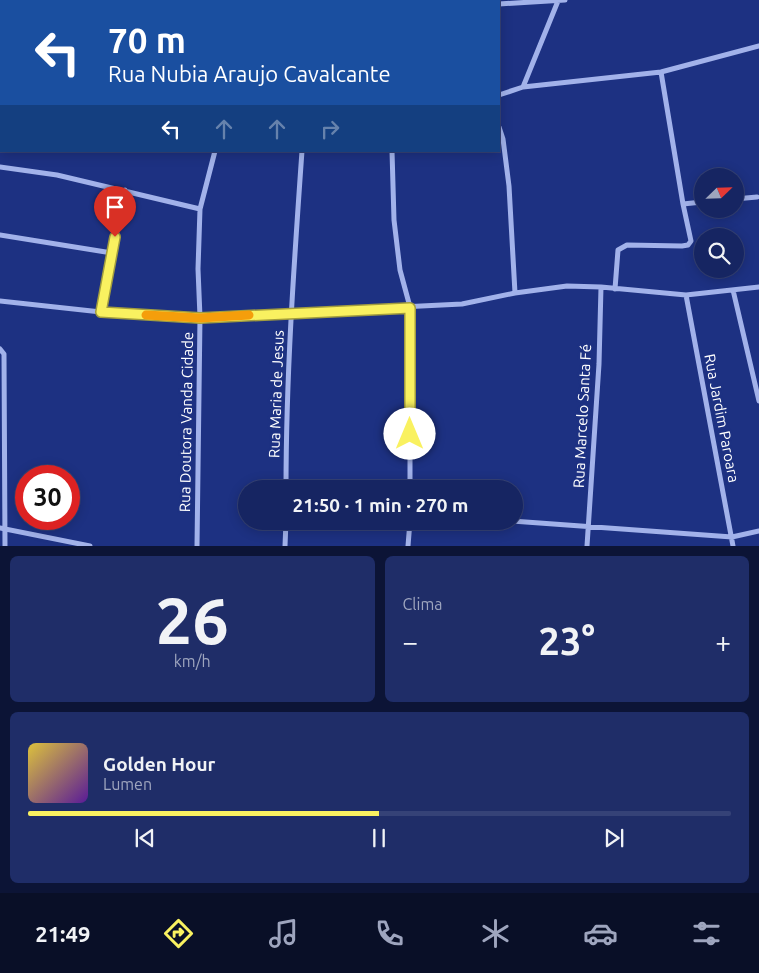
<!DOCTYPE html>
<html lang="pt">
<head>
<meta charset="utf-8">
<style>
  :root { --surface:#162562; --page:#1f2d68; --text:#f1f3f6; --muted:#9ea5be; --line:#354277; --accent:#f9f160 }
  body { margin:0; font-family:Ubuntu,sans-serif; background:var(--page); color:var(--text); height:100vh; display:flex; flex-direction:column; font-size:19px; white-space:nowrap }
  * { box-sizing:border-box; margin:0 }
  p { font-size:16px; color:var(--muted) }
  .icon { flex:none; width:28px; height:28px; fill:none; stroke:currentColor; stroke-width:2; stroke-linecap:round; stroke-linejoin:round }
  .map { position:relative; height:546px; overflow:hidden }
  .panel { display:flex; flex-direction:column; gap:10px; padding:10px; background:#0c1436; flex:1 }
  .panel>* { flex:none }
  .hud { position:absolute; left:0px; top:0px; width:500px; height:152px; box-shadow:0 2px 12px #0003,0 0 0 1px var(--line); background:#1a4fa0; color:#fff; overflow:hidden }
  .needle { width:32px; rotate:67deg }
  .buttons { position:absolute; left:694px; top:168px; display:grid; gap:10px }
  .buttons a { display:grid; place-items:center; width:50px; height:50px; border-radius:50%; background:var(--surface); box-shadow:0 2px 12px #0003,0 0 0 1px var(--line); font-size:25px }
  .speed { position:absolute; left:15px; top:465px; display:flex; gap:10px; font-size:25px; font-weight:700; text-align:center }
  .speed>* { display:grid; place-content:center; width:65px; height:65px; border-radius:50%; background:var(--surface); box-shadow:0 2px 12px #0003,0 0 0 1px var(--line); line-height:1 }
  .speed .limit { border:8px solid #d22; background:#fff; color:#111 }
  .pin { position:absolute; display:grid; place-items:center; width:42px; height:42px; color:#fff; margin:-51px -21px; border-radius:50% 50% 50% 0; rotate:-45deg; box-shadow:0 0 5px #0007 }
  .pin .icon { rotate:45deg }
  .me { position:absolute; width:55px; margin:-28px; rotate:0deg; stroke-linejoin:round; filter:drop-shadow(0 0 4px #0008) }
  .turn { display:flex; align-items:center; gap:18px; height:105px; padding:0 25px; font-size:22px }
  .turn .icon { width:65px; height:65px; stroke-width:2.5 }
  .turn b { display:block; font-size:35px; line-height:42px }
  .lanes { display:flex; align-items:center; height:48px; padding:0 25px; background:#0003; justify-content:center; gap:25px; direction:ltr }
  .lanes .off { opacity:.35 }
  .big { font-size:38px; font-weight:700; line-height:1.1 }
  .panel .tile { flex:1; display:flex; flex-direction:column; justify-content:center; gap:8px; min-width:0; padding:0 18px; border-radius:8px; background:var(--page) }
  .panel .dial { align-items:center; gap:0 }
  .dial b { font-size:65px; line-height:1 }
  .song { display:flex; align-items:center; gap:15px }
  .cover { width:60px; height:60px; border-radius:8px; background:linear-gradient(135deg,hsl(50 70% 55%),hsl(270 70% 35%)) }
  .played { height:5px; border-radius:2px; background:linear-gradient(90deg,var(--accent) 50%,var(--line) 50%) }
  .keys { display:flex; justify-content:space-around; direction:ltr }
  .heat { display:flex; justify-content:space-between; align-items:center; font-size:28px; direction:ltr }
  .panel .tiles { flex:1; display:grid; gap:10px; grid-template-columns:1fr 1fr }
  .tile:last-child { grid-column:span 2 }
  .trip { position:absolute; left:238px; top:480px; width:285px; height:50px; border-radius:25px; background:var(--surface); box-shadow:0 2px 12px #0003,0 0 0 1px var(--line); font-weight:700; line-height:50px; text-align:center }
  .tab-bar { display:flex; height:80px; justify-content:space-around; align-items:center; background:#090f27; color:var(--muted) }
  .tab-bar .icon { width:35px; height:35px }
  .tab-bar .current { color:var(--accent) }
  .tab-bar b { font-size:22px; color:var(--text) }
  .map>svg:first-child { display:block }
</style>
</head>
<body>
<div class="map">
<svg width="759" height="546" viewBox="0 0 759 546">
  <rect width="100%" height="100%" fill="#1d3182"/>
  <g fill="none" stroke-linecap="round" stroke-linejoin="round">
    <path stroke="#a2b2ea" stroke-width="5" d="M368,0V1
      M311,1V0
      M499,4L565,0
      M0,36L1,37
      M523,87L558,1
      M499,95L523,87L661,72L759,46
      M499,127L503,139L509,186L515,293
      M392,151L394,220L400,270L410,307V489
      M0,167L57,175L200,209
      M735,199L757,197
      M683,204L702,202
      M0,235L112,253
      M615,289L618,250L627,245L682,246L688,245L691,241L683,204L661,72
      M733,290L759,401
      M686,295L733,546
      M0,301L101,312L200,317L462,304L515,293L567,286L601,287L686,295L759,287
      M101,312L125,190
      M0,349L4,354L5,546
      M286,489C286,376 294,264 302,151
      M512,521L732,537L759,531
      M0,528L90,546
      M197,546L200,317L198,269L200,209L215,151
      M285,546L286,521
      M408,546L410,521
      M587,546L599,364L601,287"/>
  </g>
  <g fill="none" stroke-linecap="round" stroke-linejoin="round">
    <defs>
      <path id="route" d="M115,237L101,312L200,318L410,308V434"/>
    </defs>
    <use href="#route" stroke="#a29d3e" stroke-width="12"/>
    <use href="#route" stroke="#f9f160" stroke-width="9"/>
    <path stroke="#f59e0b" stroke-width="9" d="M146,315L200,318L249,315"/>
  </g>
  <g text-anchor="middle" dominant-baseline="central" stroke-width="5" stroke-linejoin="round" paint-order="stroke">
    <g font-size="15" fill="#fff" stroke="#1d3182">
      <text transform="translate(276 394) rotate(-88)">Rua Maria de Jesus</text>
      <text transform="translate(582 416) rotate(-87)">Rua Marcelo Santa Fé</text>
      <text transform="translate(722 418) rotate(79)">Rua Jardim Paroara</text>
      <text transform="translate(186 422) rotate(-89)">Rua Doutora Vanda Cidade</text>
    </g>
  </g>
</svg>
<div class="buttons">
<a><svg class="needle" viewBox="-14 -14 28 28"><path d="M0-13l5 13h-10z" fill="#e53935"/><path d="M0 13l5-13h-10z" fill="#9ea5be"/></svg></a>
<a><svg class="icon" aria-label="search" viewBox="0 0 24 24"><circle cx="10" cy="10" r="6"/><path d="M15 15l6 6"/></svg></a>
</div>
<div class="speed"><div class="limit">30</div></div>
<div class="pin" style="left:115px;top:237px;background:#d93025"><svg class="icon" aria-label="arrive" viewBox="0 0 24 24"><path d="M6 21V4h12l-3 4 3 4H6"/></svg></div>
<svg class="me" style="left:410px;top:434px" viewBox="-20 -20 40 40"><circle r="19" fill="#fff"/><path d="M0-13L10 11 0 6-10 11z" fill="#f9f160"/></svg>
<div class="trip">21:50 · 1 min · 270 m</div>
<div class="hud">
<div class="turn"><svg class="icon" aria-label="left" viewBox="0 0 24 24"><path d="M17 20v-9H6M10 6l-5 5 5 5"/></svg><div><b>70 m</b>Rua Nubia Araujo Cavalcante</div></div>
<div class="lanes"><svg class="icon" aria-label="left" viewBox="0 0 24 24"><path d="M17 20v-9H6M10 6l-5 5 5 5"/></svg><svg class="icon off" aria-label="ahead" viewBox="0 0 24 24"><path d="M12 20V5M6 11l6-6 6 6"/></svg><svg class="icon off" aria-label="ahead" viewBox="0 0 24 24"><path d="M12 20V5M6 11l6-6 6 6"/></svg><svg class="icon off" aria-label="right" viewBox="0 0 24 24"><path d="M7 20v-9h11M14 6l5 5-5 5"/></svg></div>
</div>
</div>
<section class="panel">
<div class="tiles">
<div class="tile dial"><b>26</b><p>km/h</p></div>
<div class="tile"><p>Clima</p>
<div class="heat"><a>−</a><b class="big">23°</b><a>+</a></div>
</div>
<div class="tile">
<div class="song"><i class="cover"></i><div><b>Golden Hour</b><p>Lumen</p></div></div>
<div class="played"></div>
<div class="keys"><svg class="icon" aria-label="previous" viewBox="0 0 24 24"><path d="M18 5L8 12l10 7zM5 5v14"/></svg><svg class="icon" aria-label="pause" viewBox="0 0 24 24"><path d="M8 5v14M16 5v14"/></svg><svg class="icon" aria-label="next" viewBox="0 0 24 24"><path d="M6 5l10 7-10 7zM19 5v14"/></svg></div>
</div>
</div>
</section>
<nav class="tab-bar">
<b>21:49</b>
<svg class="icon current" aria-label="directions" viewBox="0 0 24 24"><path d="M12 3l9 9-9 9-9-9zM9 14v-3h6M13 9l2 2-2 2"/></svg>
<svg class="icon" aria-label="music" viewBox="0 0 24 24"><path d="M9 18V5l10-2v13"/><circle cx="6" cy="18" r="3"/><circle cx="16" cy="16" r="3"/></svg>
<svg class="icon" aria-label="phone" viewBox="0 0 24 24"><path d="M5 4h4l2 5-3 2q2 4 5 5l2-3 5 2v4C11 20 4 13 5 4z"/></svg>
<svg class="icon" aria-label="climate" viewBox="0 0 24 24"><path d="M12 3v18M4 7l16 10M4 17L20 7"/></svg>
<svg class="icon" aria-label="car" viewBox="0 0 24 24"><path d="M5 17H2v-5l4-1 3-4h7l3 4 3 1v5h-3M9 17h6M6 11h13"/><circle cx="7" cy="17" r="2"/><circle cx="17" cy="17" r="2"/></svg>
<svg class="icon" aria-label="filters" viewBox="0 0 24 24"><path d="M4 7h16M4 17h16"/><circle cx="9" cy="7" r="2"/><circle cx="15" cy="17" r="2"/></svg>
</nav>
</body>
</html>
